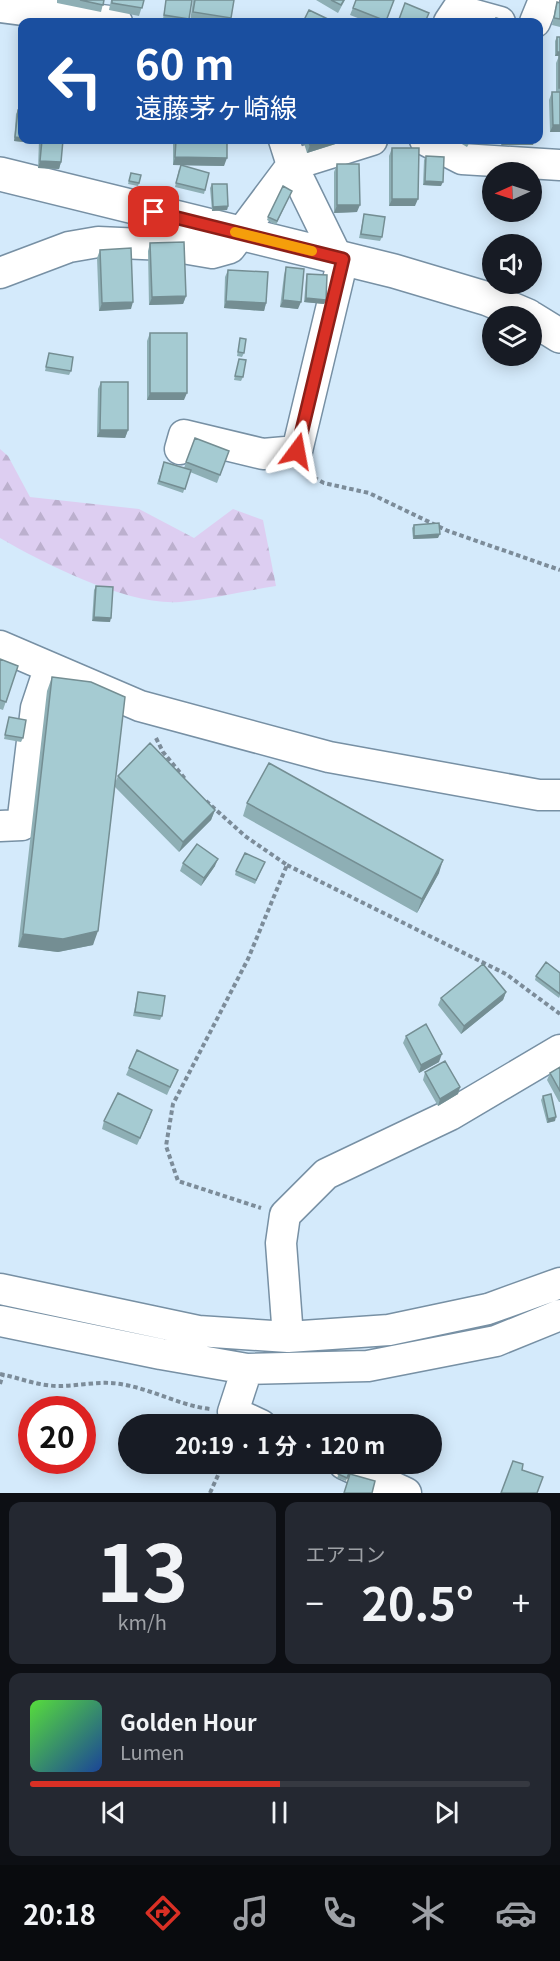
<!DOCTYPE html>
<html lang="ja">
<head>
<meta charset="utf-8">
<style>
  :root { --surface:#171b24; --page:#242831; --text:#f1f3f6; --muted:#9ea1a6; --line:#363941; --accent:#d93025 }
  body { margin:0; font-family:Georgia,"Noto Sans JP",serif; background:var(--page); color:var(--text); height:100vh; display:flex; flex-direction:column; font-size:22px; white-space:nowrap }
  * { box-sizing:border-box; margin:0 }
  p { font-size:20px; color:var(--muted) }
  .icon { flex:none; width:33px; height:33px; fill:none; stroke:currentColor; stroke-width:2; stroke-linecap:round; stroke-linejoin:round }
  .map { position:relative; height:1493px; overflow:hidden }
  .drawer { display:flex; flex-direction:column; gap:9px; padding:9px; background:#0d0f14; flex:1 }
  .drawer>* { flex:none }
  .banner { position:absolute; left:18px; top:18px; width:525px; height:126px; border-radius:12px; box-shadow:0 3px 15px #0003; background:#1a4fa0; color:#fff; overflow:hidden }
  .needle { width:39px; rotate:267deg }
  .tools { position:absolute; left:482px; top:162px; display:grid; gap:12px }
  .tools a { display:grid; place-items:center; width:60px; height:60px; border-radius:50%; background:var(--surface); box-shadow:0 3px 15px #0003; font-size:30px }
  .speed { position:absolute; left:18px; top:1396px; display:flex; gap:12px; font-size:30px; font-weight:700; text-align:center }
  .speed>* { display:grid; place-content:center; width:78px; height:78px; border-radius:50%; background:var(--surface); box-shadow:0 3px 15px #0003; line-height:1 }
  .speed .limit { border:9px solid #d22; background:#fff; color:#111 }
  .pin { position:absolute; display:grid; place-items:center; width:51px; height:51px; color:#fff; margin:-26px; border-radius:12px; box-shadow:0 3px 9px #0006 }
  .me { position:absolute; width:66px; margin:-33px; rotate:13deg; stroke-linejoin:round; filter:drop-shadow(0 0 4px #0008) }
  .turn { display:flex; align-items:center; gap:21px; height:126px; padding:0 18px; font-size:27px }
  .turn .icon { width:78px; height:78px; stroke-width:2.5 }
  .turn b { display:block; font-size:42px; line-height:51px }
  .big { font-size:45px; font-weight:700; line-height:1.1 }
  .drawer .card { flex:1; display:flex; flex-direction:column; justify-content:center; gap:9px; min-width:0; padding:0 21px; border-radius:12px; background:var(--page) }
  .drawer .dial { align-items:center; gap:0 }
  .dial b { font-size:78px; line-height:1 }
  .song { display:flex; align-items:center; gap:18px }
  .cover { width:72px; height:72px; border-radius:9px; background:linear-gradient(135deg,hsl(110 70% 55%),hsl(220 70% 35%)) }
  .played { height:6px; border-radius:3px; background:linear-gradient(90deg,var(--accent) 50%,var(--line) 50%) }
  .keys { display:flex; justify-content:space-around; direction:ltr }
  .heat { display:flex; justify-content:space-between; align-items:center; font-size:33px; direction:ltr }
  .drawer .tiles { flex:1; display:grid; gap:9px; grid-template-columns:1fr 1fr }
  .card:last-child { grid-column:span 2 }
  .trip { position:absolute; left:118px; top:1414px; width:324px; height:60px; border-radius:30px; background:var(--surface); box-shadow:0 3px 15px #0003; font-weight:700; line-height:60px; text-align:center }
  .menu { display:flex; height:96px; justify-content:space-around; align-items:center; background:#090b0e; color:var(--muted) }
  .menu .icon { width:42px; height:42px }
  .menu .active { color:var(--accent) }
  .menu b { font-size:27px; color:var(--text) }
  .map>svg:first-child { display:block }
</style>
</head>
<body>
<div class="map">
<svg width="560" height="1493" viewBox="0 0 560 1493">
  <defs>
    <pattern id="forest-firs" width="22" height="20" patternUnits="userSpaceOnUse" patternTransform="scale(1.5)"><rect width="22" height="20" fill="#ddcef1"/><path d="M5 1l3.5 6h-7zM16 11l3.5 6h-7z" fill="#bcb0ce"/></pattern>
  </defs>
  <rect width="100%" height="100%" fill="#d4eafb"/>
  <path fill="url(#forest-firs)" d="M0,449L8,456L30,497L139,509L194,538L233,509L263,520L276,586C244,591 212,599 180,602C128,606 45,564 0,538Z"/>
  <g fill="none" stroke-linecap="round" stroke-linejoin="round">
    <defs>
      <path id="minor" d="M0,7L117,22
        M449,22L457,10L500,22
        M535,22L544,0
        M284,140L292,165L337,257
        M425,140L462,159L560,165
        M0,273L69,247L98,242L165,245L212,253L230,248L292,165L372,140
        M180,449L184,435L263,454L297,451L343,259
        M0,646L140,706L329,757L539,795H560
        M0,826L22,825L36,708L49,669
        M0,1289L198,1331L288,1337L389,1330L488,1309L560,1283
        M0,1321L161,1354L247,1369L368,1366L496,1341L560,1315
        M288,1337L281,1243L285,1215L326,1174L450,1115L560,1050
        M247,1369L233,1412L261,1425
        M344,1464L406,1493"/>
      <path id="major" d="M0,174L394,271L488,299L528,316
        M531,318L560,336"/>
    </defs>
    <use href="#minor" stroke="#7790a4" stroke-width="33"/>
    <use href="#major" stroke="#7790a4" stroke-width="36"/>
    <path stroke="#7c8c99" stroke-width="4" stroke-dasharray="4.5 3" stroke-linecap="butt" d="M307,474L324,483L369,493L448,531L560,570
      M156,738L163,752L186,780
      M206,801L245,836L287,865L248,959L173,1104L166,1146L178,1181L261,1208
      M287,865L506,974L560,1014
      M0,1374C20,1378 38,1386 59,1386C76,1386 94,1382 111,1383C145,1385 176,1405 210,1409
      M0,1384L3,1374
      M210,1493L223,1464"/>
    <use href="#minor" stroke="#fff" stroke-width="30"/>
    <use href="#major" stroke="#fff" stroke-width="33"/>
  </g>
  <path fill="#8eafb5" d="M57,0H104L101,12L57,3Z
    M111,0H144L139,16L109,10Z
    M166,0H192L187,22L163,19Z
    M193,0H234L230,22H190Z
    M316,0H345L338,13Z
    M356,0H394L386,22H368L350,15Z
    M557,2L560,3V27L552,25L555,9Z
    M557,37H560V132H550L549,100L552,92H556V63L559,56H555V41Z
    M18,110L34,143L14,141L16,114Z
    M39,140H63L61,162L59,169L38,168Z
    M173,140H227L224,166L173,165Z
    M303,140H348L307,153Z
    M455,140H471L467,147Z
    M392,148L415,206H389V156Z
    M426,156L441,186L423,185L424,160Z
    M337,164L357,212L334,213V172Z
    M179,169L205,190L204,194L175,187Z
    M131,173L139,183L138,186L128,184Z
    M212,184L228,206L227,210L212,211L210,188Z
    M292,191L276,225L267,220L268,217Z
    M364,214L382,237L380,241L359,238Z
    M150,243L186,296L183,304L149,305L148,251Z
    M100,250L131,309L99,311L97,258Z
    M286,267L298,309L280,307L284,275Z
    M228,270L266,303L264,311L224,308L225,277Z
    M307,274L326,300L324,304L304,302L306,278Z
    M150,333L184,400H147V341Z
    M240,338L244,353L242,357L237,356Z
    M49,353L71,371L69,375L45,371Z
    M239,359L243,377L241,381L234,380Z
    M101,382L128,430L125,438L97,437L98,389Z
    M195,438L229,451L217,483L190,472L183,493L157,484L164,462L184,468Z
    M414,525L438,538L413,539L412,528Z
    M96,586L110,622L92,621L94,590Z
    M0,659L18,666L3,710L0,709Z
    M52,677L115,783L118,776L215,810L211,820L179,852L115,787L93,945L58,952L18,947L47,691Z
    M9,717L23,738L21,742L4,739Z
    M247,803L439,873L417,913L243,816Z
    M265,862L255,884L235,875L236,871Z
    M183,863L215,866L201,886L180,871Z
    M560,973V996L559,998L535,980L536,976Z
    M138,992L162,1016L160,1020L133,1016Z
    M506,992L503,1000L461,1034L438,1005L441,998Z
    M406,1036L439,1062L419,1073L403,1043Z
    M560,1067V1102H559L547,1080L550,1073Z
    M129,1068L178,1070L167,1095L126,1075Z
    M425,1072L460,1087L458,1094L438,1106L423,1080Z
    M543,1096L555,1121L547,1123L541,1100Z
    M150,1117L137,1145L102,1129L104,1121Z
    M342,1466L350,1470L346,1481L337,1478Z"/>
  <path fill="#748e93" d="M557,52H560V56H555Z
    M553,125H560V132H550Z
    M15,137L22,138V140H35L34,143L14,141Z
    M328,140H348L307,153L310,145Z
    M503,140H535L533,145H501Z
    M175,157L227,158L224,166L173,165Z
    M40,161L61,162L59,169L38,168Z
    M425,181L443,182L441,186L423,185Z
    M392,199H418L415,206H389Z
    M337,205H360L357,212L334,213Z
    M228,206L227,210L212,211L213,207Z
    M186,296L183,304L149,305L152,297Z
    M306,298L326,300L324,304L304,302Z
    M283,300L301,302L298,309L280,307Z
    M226,301L266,303L264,311L224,308Z
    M133,302L131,309L99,311L102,303Z
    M150,393H187L184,400H147Z
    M100,430H128L125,438L97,437Z
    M440,534L438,538L413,539L414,536Z
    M94,617L111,618L110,622L92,621Z
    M215,810L211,820L179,852L183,842Z
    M218,859L215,866L201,886L204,878Z
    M443,860L439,873L417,913L422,899Z
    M98,931L93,945L58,952L18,947L23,934Z
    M506,992L503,1000L461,1034L464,1026Z
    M442,1054L439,1062L419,1073L421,1065Z
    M460,1087L458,1094L438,1106L440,1099Z
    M556,1117L555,1121L547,1123L548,1119Z"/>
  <path fill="#a5cbd2" stroke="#748e93" stroke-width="1.5" d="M80,0H104L103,5Z
    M112,0H144L142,8L112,3Z
    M166,0H192L189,19L164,15Z
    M195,0H234L231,18L193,12Z
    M331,0H344L341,5Z
    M356,0H394L386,21L353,8Z
    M557,2L560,3V19L554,18Z
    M405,3L429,13L425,22H398Z
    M309,10L334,22H303Z
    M496,18L510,22H495Z
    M557,37H560V52H557Z
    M559,56H560V88H559Z
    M552,92H560V125H553Z
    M18,110H22V138L15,137Z
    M42,140H63L61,162L40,161Z
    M176,140H227V158L175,157Z
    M308,140H328L310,145Z
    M392,148H419L418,199H392Z
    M426,156L444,157L443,182L425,181Z
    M337,164H359L360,205H337Z
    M181,165L209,173L205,190L176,183Z
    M131,173L141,175L139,183L129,181Z
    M212,184H227L228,206L213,207Z
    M283,186L292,191L277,221L268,217Z
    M364,214L385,217L382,237L361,234Z
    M184,242L186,296L152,297L150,243Z
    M131,248L133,302L102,303L100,250Z
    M286,267L304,269L301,302L283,300Z
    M228,270L268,272L266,303L226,301Z
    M307,274L327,275L326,300L306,298Z
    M150,333H187V393H150Z
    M240,338L246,339L244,353L238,352Z
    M49,353L73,357L71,371L46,367Z
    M239,359L246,360L243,377L235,376Z
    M101,382H128V430H100Z
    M195,438L229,451L220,475L186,462Z
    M164,462L191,470L185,489L159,481Z
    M439,523L440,534L414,536V525Z
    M96,586L113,587L111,618L94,617Z
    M0,659L18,666L6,702L0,700Z
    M52,677L91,682L125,697L98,931L63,939L23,934Z
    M9,717L26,720L23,738L5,735Z
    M150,743L215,810L183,842L118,776Z
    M269,763L443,860L422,899L247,803Z
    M197,844L218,859L204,878L183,863Z
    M245,853L265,862L256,880L236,871Z
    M546,962L560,973V994L536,976Z
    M483,964L506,992L464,1026L441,998Z
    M138,992L165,996L162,1016L135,1012Z
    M426,1024L442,1054L421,1065L406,1036Z
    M137,1050L178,1070L170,1087L129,1068Z
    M445,1061L460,1087L440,1099L425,1072Z
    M560,1067V1091L550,1073Z
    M118,1093L152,1110L140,1138L104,1121Z
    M551,1094L556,1117L548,1119L543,1096Z
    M513,1461L523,1464L522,1470L543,1477L537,1493H501Z
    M342,1466L350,1470L347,1478L338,1474Z
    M350,1474L375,1481L372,1493H344Z"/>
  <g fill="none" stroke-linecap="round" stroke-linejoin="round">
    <defs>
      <path id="route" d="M154,212L343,259L297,451"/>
    </defs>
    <use href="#route" stroke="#8d1f18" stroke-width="15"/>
    <use href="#route" stroke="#d93025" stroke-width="10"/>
    <path stroke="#f59e0b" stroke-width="10" d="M235,232L312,251"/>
  </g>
</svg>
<div class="tools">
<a><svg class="needle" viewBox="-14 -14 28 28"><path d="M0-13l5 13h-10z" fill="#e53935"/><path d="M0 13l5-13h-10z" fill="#9ea1a6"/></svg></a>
<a><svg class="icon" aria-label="sound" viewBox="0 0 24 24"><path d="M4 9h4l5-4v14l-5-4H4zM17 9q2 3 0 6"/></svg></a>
<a><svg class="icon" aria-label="layers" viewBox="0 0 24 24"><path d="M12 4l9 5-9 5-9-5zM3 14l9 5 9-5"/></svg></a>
</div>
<div class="speed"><div class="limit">20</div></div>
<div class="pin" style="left:154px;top:212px;background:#d93025"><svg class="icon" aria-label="arrive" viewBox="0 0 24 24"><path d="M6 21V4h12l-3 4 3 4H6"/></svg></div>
<svg class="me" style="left:297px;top:451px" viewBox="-20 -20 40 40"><path d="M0-17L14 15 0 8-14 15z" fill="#d93025" stroke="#fff" stroke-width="4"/></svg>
<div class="trip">20:19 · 1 分 · 120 m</div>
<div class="banner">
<div class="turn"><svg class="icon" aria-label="left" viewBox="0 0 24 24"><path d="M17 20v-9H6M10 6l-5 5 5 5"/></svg><div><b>60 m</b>遠藤茅ヶ崎線</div></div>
</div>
</div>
<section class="drawer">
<div class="tiles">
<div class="card dial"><b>13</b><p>km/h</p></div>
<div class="card"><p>エアコン</p>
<div class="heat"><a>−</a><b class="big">20.5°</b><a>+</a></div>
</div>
<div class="card">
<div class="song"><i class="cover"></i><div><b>Golden Hour</b><p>Lumen</p></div></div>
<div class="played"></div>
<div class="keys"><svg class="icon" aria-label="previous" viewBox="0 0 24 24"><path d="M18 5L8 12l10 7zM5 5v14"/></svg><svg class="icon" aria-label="pause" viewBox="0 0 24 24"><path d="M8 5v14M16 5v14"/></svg><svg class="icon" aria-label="next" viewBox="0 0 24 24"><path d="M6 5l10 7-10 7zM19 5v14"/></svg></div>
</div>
</div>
</section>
<nav class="menu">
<b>20:18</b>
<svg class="icon active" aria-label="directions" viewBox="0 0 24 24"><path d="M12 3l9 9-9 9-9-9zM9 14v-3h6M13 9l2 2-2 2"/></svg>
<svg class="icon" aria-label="music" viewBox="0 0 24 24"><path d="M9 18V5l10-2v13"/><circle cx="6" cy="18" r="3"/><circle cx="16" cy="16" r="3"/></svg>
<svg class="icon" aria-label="phone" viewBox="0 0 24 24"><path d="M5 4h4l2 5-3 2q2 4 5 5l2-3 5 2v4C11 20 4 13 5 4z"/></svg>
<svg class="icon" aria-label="climate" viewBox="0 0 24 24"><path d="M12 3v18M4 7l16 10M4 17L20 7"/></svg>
<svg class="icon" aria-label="car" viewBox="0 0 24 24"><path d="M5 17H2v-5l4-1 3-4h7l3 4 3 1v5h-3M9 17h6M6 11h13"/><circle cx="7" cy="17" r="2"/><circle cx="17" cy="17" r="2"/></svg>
</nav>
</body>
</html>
